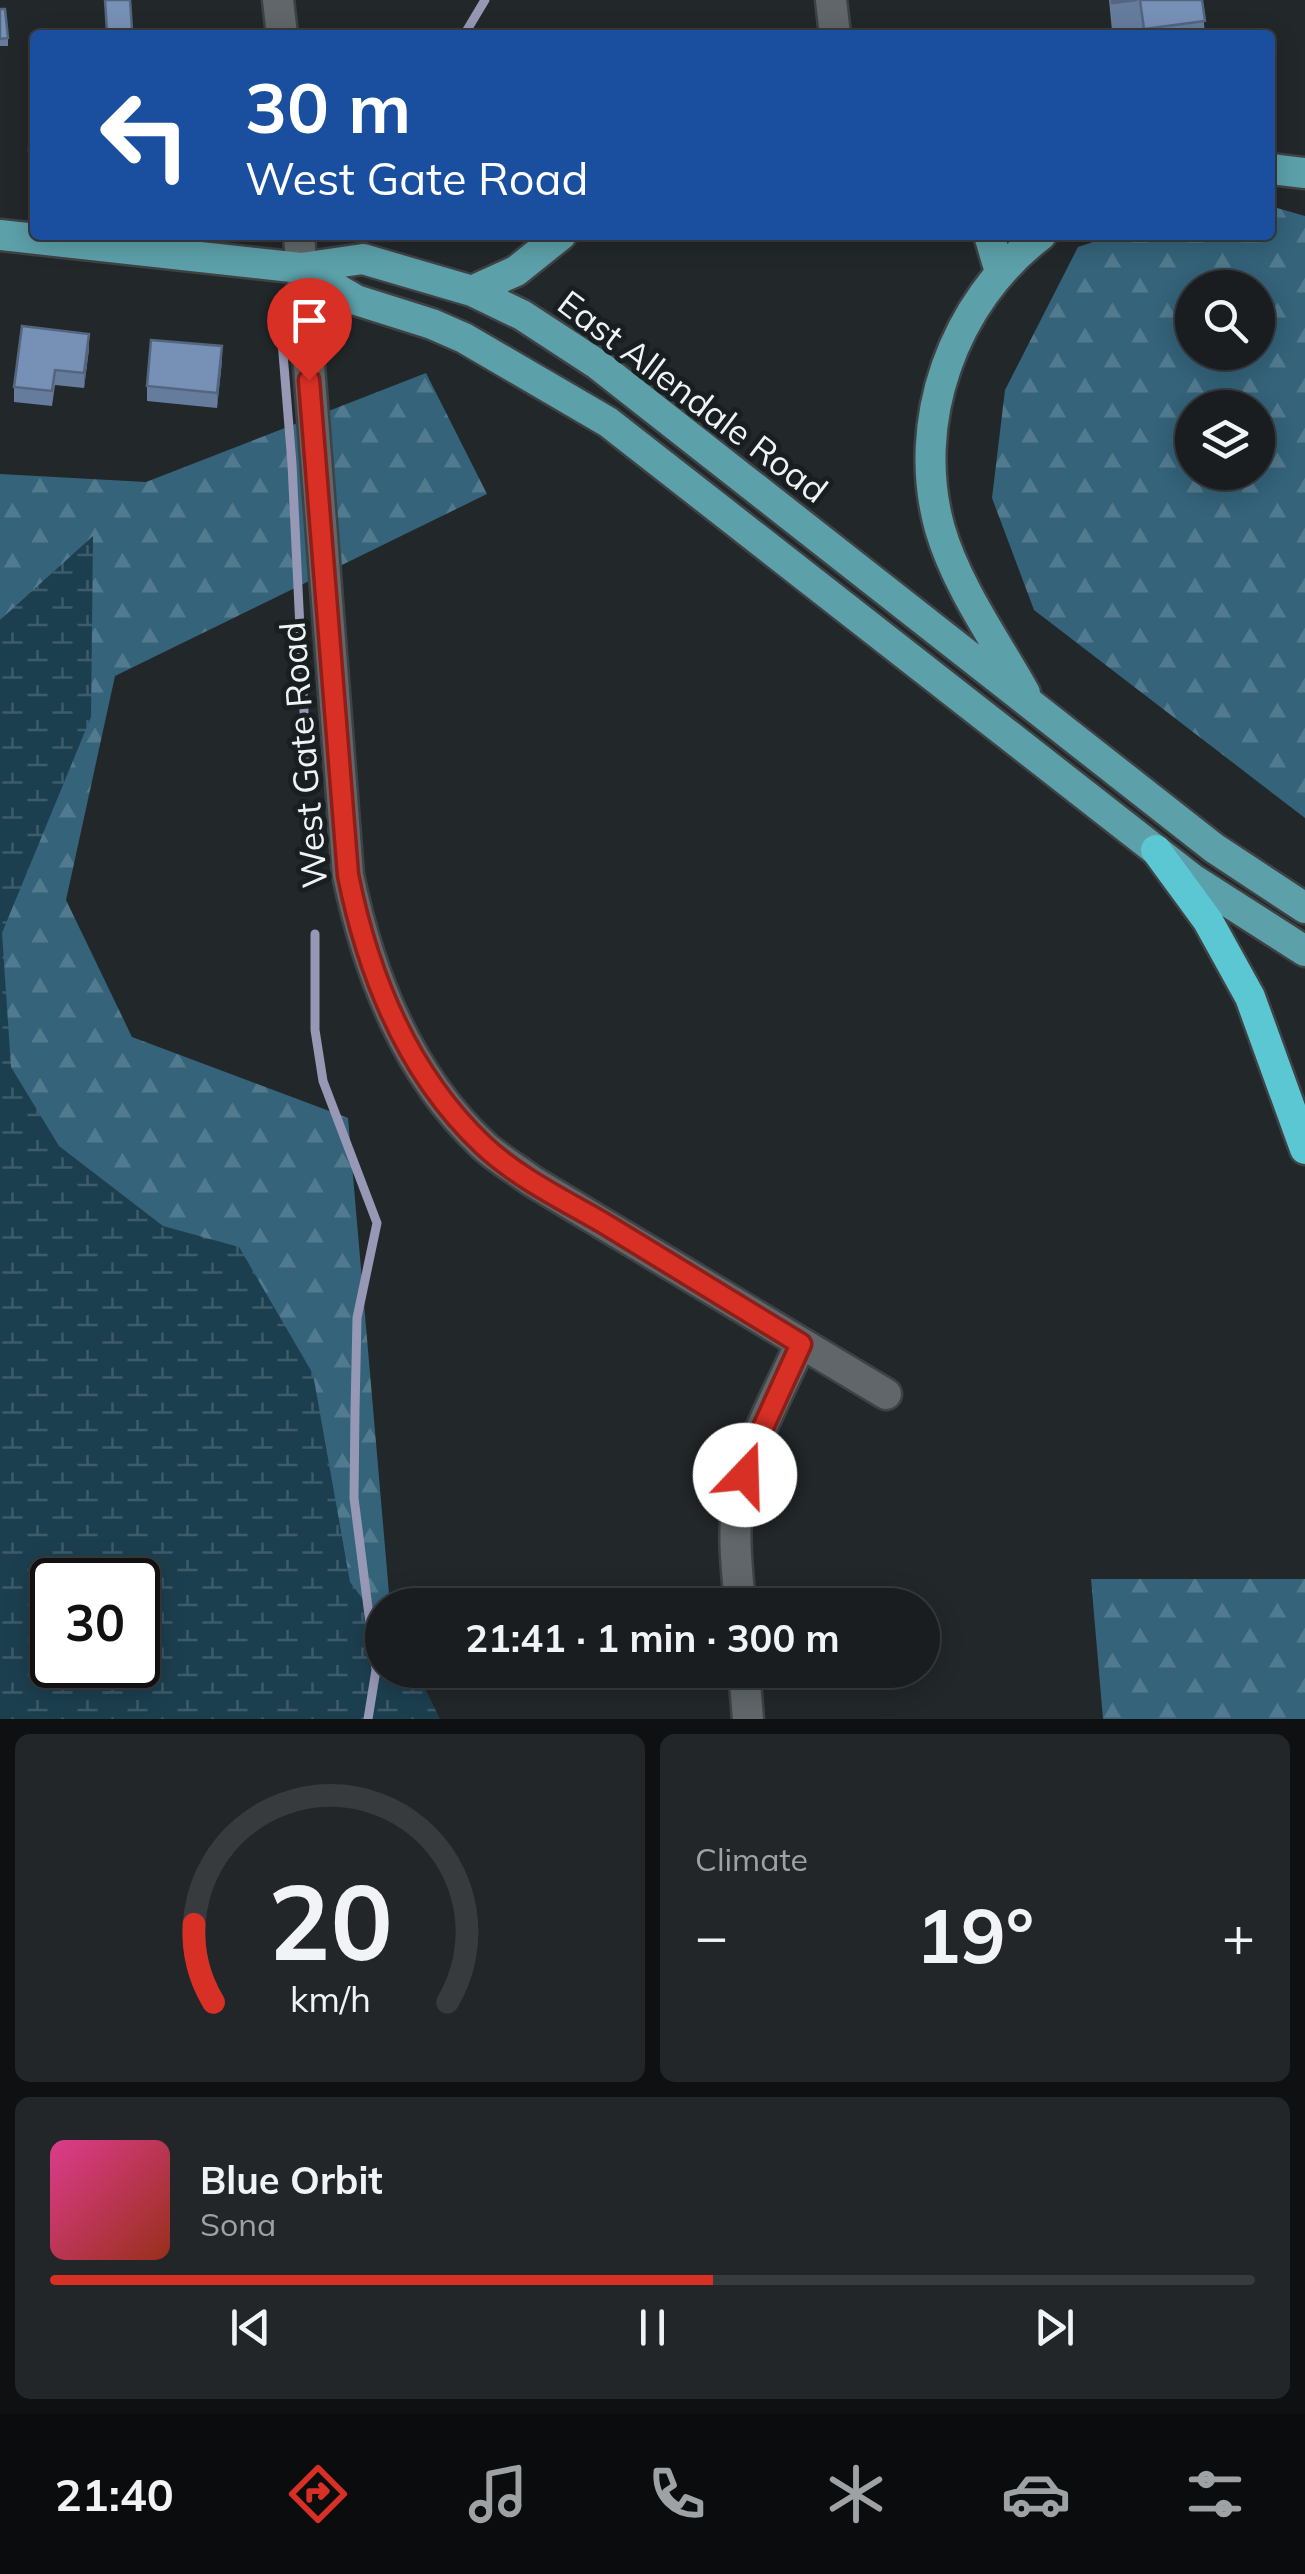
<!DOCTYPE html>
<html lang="en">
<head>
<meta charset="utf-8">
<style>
  :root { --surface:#1a1d20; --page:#232629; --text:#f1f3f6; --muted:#9fa2a5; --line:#383b3e; --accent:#d93025 }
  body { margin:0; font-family:Mulish,sans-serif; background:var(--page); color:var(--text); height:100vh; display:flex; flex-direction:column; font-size:38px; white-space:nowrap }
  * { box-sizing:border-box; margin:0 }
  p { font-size:32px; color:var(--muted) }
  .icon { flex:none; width:55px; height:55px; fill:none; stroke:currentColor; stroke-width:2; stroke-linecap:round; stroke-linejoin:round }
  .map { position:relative; height:1719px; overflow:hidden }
  .drawer { display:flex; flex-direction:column; gap:15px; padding:15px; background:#0e1012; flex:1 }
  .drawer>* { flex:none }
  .hud { position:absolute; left:30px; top:30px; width:1245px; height:210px; border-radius:10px; box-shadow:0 5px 25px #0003,0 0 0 2px var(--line); background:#1a4fa0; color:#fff; overflow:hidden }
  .controls { position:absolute; left:1175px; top:270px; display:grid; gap:20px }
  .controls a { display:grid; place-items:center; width:100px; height:100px; border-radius:50%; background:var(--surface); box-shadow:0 5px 25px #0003,0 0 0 2px var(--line); font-size:50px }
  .speed { position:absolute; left:30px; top:1558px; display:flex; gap:20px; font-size:50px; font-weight:700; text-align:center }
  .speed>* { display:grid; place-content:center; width:130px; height:130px; border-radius:50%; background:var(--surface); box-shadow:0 5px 25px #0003,0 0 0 2px var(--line); line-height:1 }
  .speed .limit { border:5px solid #111; border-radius:15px; background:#fff; color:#111 }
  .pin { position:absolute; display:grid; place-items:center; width:85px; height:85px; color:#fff; margin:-102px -42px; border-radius:50% 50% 50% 0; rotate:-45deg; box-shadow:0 0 10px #0007 }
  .pin .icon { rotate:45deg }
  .me { position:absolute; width:110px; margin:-55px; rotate:21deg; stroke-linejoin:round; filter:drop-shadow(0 0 8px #0008) }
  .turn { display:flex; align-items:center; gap:35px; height:210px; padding:0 50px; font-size:45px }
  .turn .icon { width:130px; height:130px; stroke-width:2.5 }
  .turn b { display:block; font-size:70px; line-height:85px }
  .big { font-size:75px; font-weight:700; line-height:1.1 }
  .drawer .widget { flex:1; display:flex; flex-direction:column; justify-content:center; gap:15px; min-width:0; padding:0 35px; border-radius:15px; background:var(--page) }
  .drawer .dial { align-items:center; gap:0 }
  .dial svg { height:260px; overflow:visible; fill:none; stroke:var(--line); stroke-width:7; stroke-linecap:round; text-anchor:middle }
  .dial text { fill:var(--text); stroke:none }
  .song { display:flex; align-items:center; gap:30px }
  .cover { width:120px; height:120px; border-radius:15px; background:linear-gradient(135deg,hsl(330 70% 55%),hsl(10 70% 35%)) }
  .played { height:10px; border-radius:5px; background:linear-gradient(90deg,var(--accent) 55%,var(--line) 55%) }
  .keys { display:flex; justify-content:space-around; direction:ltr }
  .heat { display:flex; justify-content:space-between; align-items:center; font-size:55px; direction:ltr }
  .drawer .tiles { flex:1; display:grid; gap:15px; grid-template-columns:1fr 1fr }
  .widget:last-child { grid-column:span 2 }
  .trip { position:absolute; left:365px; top:1588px; width:575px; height:100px; border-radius:50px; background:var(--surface); box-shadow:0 5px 25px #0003,0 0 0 2px var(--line); font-weight:700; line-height:100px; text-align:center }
  .dock { display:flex; height:160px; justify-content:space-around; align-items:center; background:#0a0c0d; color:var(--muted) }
  .dock .icon { width:70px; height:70px }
  .dock .active { color:var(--accent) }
  .dock b { font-size:45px; color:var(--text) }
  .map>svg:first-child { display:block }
</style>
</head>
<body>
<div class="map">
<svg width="1305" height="1719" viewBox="0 0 1305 1719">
  <defs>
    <pattern id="forest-firs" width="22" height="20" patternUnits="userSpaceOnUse" patternTransform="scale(2.5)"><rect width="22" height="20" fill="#34637a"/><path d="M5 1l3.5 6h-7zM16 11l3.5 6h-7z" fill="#527a8e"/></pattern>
    <pattern id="wetland-marsh" width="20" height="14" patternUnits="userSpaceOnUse" patternTransform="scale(2.5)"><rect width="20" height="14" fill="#1c3f4f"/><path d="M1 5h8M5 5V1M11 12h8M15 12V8" fill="none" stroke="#3d5b69"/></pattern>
  </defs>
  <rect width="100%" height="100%" fill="#22272a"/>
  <path fill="url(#forest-firs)" fill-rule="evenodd" d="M1270,206L1305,216V818L1034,610L992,498L1005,390L1078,247L1115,235H1270ZM1192,288H1258V352H1192ZM1192,408H1258V472H1192Z
    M426,373L487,494L115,676L66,900L132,1037L348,1118L390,1605H382V1670L0,1719V474L146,482ZM52,1580H138V1665H52Z
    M1091,1579H1305V1719H1103Z"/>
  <path fill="url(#wetland-marsh)" fill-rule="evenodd" d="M93,536L91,717L2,933L11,1067L59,1146L163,1226L239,1247L313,1374L350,1582L382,1625V1670H416L440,1719H0V620ZM52,1580H138V1665H52Z"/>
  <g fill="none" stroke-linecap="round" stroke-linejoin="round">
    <path stroke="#9798b5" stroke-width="9" d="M464,35L485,0
      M289,323L282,341L292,464L307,773
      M315,934V1030L323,1081L377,1223L357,1318L355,1410L354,1498L376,1670L368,1719"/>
    <defs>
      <path id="minor" d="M278,0L282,35
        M831,0L835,35
        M299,235L348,875C369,975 407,1073 483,1145C497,1158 516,1169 532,1181L886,1394
        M740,1605C737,1569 732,1532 739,1496C750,1443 779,1392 801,1343
        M744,1670L748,1719"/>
      <path id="major" d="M1270,169L1305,173
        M0,235L301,268L363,259L472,291L522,315L597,364L1214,848L1305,908
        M989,235L1000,272
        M301,268L356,300L432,324L464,338L608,422L1194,880L1305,951
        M472,291L516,271L561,235
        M1025,693C996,641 957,587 940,529C910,422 953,302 1041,235"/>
      <path id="highway" d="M1156,850L1208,921L1250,997L1305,1149"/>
    </defs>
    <use href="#minor" stroke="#3e4245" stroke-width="35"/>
    <use href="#major" stroke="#3e4245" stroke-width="35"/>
    <use href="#highway" stroke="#3e4245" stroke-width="35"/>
    <use href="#minor" stroke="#606669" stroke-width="30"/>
    <use href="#major" stroke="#5ca0a9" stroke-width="30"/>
    <use href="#highway" stroke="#5ac7d3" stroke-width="30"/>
  </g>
  <path fill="#667c9d" d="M105,0H130L132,35H107Z
    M1109,0H1202L1205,35H1141L1140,28L1112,31Z
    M0,9L8,38V46H0Z
    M35,85V165H29Z
    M89,349L84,388L55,385L52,406L14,402V387Z
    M222,361L217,408L147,401V386Z"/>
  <path fill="#53657f" d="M89,334V349L84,388V373Z
    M222,346V361L217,408V393Z"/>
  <path fill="#7790b6" stroke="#53657f" stroke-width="2.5" d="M105,0H130L132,30L107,32Z
    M1112,0H1137L1112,3Z
    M1140,0H1202L1205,21L1144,29Z
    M0,9H5L8,38L0,39Z
    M32,85H35V150H29Z
    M22,326L89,334L84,373L55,370L52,391L14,387Z
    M151,340L222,346L217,393L147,386Z"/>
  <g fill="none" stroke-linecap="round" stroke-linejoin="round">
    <defs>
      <path id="route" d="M309,380L348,875C368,975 407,1073 483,1145C518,1178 564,1200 605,1224C670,1264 735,1304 801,1344L751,1454L745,1475"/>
    </defs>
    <use href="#route" stroke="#8d1f18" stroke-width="25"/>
    <use href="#route" stroke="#d93025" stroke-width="18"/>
  </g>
  <g text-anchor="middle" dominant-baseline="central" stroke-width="10" stroke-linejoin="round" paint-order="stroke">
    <g font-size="35" fill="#f0f3f5" stroke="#191e20">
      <text transform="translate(693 396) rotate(37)">East Allendale Road</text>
      <text transform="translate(303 755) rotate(-95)">West Gate Road</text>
    </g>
  </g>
</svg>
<div class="controls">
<a><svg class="icon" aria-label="search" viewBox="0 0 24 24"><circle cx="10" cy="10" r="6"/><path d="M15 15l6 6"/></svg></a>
<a><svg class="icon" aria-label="layers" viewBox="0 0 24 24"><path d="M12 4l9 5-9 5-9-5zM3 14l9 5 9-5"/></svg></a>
</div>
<div class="speed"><div class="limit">30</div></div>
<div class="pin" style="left:309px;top:380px;background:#d93025"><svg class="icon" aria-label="arrive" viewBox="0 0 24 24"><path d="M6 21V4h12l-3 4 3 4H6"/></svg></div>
<svg class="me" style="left:745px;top:1475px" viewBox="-20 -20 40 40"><circle r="19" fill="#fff"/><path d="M0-13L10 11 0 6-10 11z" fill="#d93025"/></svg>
<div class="trip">21:41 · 1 min · 300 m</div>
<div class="hud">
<div class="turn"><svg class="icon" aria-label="left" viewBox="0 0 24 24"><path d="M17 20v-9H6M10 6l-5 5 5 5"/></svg><div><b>30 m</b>West Gate Road</div></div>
</div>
</div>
<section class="drawer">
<div class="tiles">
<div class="widget dial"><svg viewBox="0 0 100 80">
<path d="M14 69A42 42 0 1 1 86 69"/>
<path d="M14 69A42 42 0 0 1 8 45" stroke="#d93025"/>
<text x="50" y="56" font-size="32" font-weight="700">20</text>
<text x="50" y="72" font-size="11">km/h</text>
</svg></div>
<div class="widget"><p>Climate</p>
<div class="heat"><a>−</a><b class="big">19°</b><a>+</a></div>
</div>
<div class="widget">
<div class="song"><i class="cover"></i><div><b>Blue Orbit</b><p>Sona</p></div></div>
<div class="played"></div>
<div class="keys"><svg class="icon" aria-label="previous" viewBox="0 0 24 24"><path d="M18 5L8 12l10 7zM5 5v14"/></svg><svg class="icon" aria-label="pause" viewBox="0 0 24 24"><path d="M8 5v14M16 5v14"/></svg><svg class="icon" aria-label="next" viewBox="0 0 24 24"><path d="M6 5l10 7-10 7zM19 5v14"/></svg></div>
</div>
</div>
</section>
<nav class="dock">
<b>21:40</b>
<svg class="icon active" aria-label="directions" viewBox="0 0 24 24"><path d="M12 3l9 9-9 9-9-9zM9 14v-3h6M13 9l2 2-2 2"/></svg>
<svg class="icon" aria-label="music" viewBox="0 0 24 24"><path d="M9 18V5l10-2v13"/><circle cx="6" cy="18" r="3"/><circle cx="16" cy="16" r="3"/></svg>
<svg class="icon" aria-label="phone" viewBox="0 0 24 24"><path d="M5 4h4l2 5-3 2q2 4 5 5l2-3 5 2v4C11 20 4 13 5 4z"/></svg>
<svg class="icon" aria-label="climate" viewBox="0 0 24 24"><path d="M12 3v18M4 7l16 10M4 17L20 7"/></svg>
<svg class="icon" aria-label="car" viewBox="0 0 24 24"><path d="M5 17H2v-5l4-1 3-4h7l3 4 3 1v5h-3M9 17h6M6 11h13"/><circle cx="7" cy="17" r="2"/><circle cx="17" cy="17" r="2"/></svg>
<svg class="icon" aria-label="filters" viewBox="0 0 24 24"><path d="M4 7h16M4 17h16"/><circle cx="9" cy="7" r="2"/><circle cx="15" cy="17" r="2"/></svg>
</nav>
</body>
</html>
